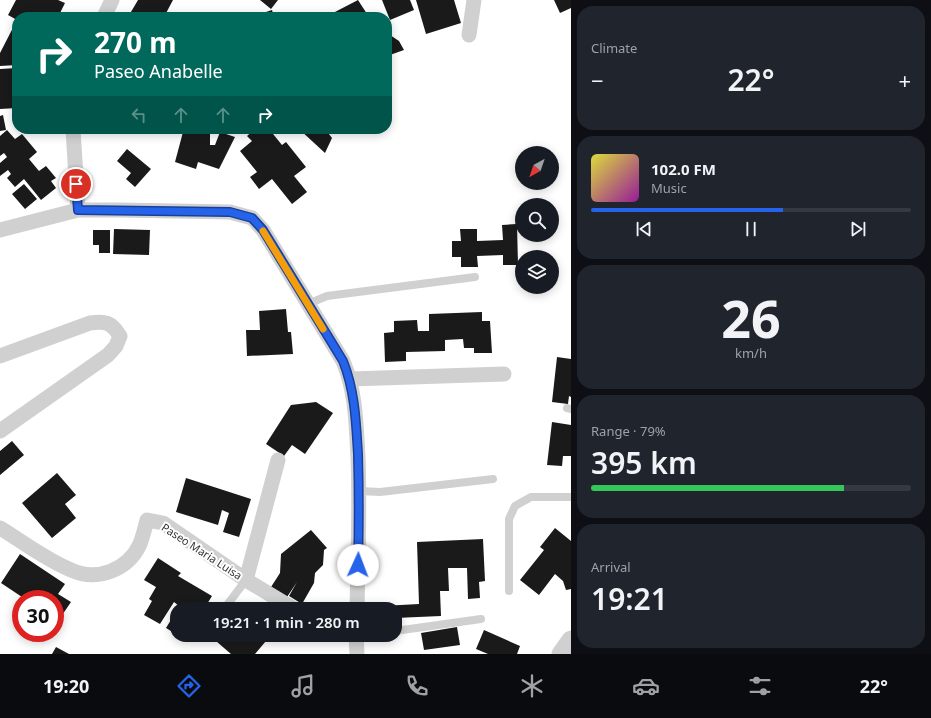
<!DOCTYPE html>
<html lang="en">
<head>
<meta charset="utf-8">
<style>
  :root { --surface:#171b24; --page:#20242c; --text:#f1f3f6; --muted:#9ea1a6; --line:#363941; --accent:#2563eb }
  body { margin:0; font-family:"Noto Sans",sans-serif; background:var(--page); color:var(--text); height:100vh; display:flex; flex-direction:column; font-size:15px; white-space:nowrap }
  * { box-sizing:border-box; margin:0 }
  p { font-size:13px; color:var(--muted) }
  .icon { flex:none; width:22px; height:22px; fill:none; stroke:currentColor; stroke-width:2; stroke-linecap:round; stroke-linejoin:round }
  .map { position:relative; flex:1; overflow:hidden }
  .drawer { display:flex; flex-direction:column; gap:6px; padding:6px; background:#0d0f14; width:360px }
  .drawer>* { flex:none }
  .banner { position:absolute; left:12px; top:12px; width:380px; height:122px; border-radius:16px; box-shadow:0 2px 10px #0003; background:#00695c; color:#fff; overflow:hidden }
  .needle { width:26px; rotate:220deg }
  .tools { position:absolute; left:515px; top:146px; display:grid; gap:8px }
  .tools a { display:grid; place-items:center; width:44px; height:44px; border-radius:50%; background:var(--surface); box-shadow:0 2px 10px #0003; font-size:20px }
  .speed { position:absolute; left:12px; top:590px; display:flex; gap:8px; font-size:20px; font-weight:700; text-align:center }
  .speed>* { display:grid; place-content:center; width:52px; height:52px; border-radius:50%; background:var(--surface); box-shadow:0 2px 10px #0003; line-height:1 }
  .speed .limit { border:6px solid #d22; background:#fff; color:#111 }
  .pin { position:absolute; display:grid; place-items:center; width:34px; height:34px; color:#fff; margin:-17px; border:2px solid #fff; border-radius:50%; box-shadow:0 1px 4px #0007 }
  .me { position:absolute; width:44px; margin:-22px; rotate:2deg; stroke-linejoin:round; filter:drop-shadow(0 0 3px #0008) }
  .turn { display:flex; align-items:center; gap:14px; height:84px; padding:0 16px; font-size:18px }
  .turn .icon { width:52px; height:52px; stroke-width:2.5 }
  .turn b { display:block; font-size:28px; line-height:34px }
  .lanes { display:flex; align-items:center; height:38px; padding:0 16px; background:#0003; justify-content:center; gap:20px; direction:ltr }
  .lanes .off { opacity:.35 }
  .big { font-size:30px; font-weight:600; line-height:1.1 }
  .drawer .tile { flex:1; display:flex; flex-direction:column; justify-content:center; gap:6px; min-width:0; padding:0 14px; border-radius:16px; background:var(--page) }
  .drawer .dial { align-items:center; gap:0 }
  .dial b { font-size:52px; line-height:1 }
  .song { display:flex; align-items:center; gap:12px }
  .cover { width:48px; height:48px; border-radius:6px; background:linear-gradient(135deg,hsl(60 70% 55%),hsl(300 70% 35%)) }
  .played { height:4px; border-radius:2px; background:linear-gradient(90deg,var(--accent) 60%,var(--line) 60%) }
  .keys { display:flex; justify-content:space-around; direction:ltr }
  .heat { display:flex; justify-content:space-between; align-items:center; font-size:22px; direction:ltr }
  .charge { height:6px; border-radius:3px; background:linear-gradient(90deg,#34c759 79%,var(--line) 0) }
  .trip { position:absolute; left:170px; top:602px; width:232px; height:40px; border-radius:16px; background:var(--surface); box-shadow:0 2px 10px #0003; font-weight:600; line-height:40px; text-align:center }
  .menu { display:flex; height:64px; justify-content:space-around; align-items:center; background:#090b0e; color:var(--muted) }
  .menu .icon { width:28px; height:28px }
  .menu .current { color:var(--accent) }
  .menu b { font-size:18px; color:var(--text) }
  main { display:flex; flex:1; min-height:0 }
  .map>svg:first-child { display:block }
</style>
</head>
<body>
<main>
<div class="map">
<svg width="571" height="654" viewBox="0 0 571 654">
  <rect width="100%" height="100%" fill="#fff"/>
  <path fill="#1a1a1a" d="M16,0H58L65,3L59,15L62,17H17V20L8,15Z
    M138,0H173L164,17H128Z
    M260,0H278L271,9Z
    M358,0L369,17H336L333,13Z
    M382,0H410L414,10L390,20Z
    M416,0H454L461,23L426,34Z
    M554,0H571V8L560,13Z
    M272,10L274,17H251Z
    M17,20V65L0,66V53Z
    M387,33L399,41L404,50L387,56Z
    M17,68V108L0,109V69Z
    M3,115L6,130L0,131V116Z
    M255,129H269L282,145L286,142L306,167L294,176L307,192L292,204L272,179L259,189L250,177L257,172L240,151L252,141L247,136Z
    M299,129H325L332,138L325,153Z
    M7,130L15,139L22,134L37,152L29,159L39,171L46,166L56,178L51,181L56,188L41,200L24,179L15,187L7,178L11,174L8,170L0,176V163L7,157L4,153L0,156V136Z
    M183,132L210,134V145H215L220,132L235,137L219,169L198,162L196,169L175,162Z
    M127,149L151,169L135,187L126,179L131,173L117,161Z
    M24,184L37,199L25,209L12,194Z
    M517,224L518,265H503V255L477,256L478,267H461V257H452V241H461L460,229H477V241L503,240L502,225Z
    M114,229L150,230L149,255L113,254Z
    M93,230H110V253H99V245H93Z
    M286,309L288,332H291L293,354L247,356L246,330H260L259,311Z
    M482,312V321H490L492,353H474V348H464L463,339L445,340V351L406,352V361L385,362L384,333L394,332V321L417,320L418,331H429V314Z
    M557,357L571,359V397L569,396L568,404L552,402Z
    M316,402L333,413L305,454L292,445L284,456L266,444L291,405Z
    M552,422L571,425V456H563L562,466L547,465Z
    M12,441L24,455L0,475V451Z
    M57,473L76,495L65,504L76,518L52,538L22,503Z
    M186,478L251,499L239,537L223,532L229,513L222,510L218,525L176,512Z
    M555,528L571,541V589L566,590L563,581L555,574L539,595L520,580L544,550L540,547Z
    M311,530L327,548L324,550L323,565L315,573L314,583L302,604L289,596L297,582L287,597L271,587L280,573L281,554Z
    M483,539L485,581L479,582L480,598L468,599L467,568H448L449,591H440L441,616L395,618V609H382V606L419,604L417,542Z
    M20,554L65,584L58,594L71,602L58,621L55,619V599H25L1,583Z
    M158,558L181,573L178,576L212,596L204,609H177L179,606L174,602L160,624L144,615L152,601L149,599L156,587L144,580Z
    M177,610V635H182L181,637L166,628Z
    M457,627L460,645L424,650L421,633Z
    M484,630L520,646L517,654H488L476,649Z
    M209,635H259L266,641L255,654H231Z
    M56,647L69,654H52Z"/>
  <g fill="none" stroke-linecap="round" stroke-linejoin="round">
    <path stroke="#d0d0d0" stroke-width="8" d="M308,304L327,296L475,277
      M567,408L571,409
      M359,491L380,492L493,479
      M509,591V519L515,506L531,497H571
      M224,609L246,580
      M395,631L481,619"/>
    <path stroke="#d0d0d0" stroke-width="15" d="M104,17L112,0
      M469,35L474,0
      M73,129L78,210
      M0,230L78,210H120L230,212L252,218L263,230L343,361C356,392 356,424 358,457C360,508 358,558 357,609
      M0,356L90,323C106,321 111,322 120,336L116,346L108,355L0,431
      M350,379L504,374
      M0,528C23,542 46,560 71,570C97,582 128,570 140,544C143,536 145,528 147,520L163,523L246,580L294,609
      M246,580L278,460
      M356,635L357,654"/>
    <path stroke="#d0d0d0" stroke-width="19" d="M561,654L571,640"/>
  </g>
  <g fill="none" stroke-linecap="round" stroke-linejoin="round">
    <defs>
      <path id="route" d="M76,184L78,210L230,212L252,218L263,230L343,361C355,391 356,422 358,454C359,491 359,528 358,565"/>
    </defs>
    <use href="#route" stroke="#184099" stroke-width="10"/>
    <use href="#route" stroke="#2563eb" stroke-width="7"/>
    <path stroke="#f59e0b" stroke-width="7" d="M263,231L323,329"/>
  </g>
  <g text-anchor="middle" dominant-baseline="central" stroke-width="4" stroke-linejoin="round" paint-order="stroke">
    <g font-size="11" fill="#333" stroke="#fff">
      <text transform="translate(202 551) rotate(33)">Paseo Maria Luisa</text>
    </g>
  </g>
</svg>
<div class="tools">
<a><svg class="needle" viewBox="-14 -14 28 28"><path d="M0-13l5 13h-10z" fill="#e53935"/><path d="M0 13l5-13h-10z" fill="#9ea1a6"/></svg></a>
<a><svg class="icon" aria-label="search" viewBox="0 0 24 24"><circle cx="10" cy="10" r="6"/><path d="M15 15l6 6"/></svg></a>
<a><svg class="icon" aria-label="layers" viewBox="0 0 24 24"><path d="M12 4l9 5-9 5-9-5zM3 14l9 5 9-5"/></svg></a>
</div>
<div class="speed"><div class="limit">30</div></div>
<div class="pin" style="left:76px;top:184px;background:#d93025"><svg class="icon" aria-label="arrive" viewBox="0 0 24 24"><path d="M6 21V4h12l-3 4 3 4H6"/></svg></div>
<svg class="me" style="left:358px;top:565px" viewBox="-20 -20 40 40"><circle r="19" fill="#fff"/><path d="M0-13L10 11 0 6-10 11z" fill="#2563eb"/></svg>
<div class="trip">19:21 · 1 min · 280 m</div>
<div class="banner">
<div class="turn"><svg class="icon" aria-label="right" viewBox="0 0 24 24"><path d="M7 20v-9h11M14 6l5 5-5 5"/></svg><div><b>270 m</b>Paseo Anabelle</div></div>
<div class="lanes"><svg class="icon off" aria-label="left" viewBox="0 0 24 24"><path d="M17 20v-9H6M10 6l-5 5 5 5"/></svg><svg class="icon off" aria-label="ahead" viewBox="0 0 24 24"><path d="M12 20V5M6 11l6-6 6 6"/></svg><svg class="icon off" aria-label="ahead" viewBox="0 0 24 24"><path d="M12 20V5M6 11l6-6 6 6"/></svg><svg class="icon" aria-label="right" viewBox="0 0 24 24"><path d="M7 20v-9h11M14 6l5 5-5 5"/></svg></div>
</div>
</div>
<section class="drawer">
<div class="tile"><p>Climate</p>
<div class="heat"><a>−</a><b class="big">22°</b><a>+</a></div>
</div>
<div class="tile">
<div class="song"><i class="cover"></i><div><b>102.0 FM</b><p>Music</p></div></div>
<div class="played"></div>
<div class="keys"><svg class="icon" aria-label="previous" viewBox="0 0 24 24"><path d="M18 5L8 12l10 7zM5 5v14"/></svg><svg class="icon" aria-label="pause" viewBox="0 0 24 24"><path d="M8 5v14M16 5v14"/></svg><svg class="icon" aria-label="next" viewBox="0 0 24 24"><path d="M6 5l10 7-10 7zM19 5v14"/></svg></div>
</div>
<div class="tile dial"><b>26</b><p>km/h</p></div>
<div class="tile"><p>Range · 79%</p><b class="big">395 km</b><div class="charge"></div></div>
<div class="tile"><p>Arrival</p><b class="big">19:21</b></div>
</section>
</main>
<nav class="menu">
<b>19:20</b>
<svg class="icon current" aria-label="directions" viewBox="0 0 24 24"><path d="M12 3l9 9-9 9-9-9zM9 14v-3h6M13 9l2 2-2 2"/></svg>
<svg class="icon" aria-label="music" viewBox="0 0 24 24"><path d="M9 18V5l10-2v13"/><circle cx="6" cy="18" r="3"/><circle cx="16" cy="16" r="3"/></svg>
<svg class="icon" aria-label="phone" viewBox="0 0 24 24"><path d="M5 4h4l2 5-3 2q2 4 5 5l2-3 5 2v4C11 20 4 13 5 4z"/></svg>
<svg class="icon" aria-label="climate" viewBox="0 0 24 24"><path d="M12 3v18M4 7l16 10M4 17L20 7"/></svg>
<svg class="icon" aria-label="car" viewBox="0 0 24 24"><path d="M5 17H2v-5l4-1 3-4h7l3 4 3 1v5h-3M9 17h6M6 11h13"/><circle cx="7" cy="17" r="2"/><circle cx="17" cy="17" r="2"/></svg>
<svg class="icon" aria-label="filters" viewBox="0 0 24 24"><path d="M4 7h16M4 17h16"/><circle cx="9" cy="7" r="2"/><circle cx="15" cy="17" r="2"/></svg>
<b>22°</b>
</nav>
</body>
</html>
